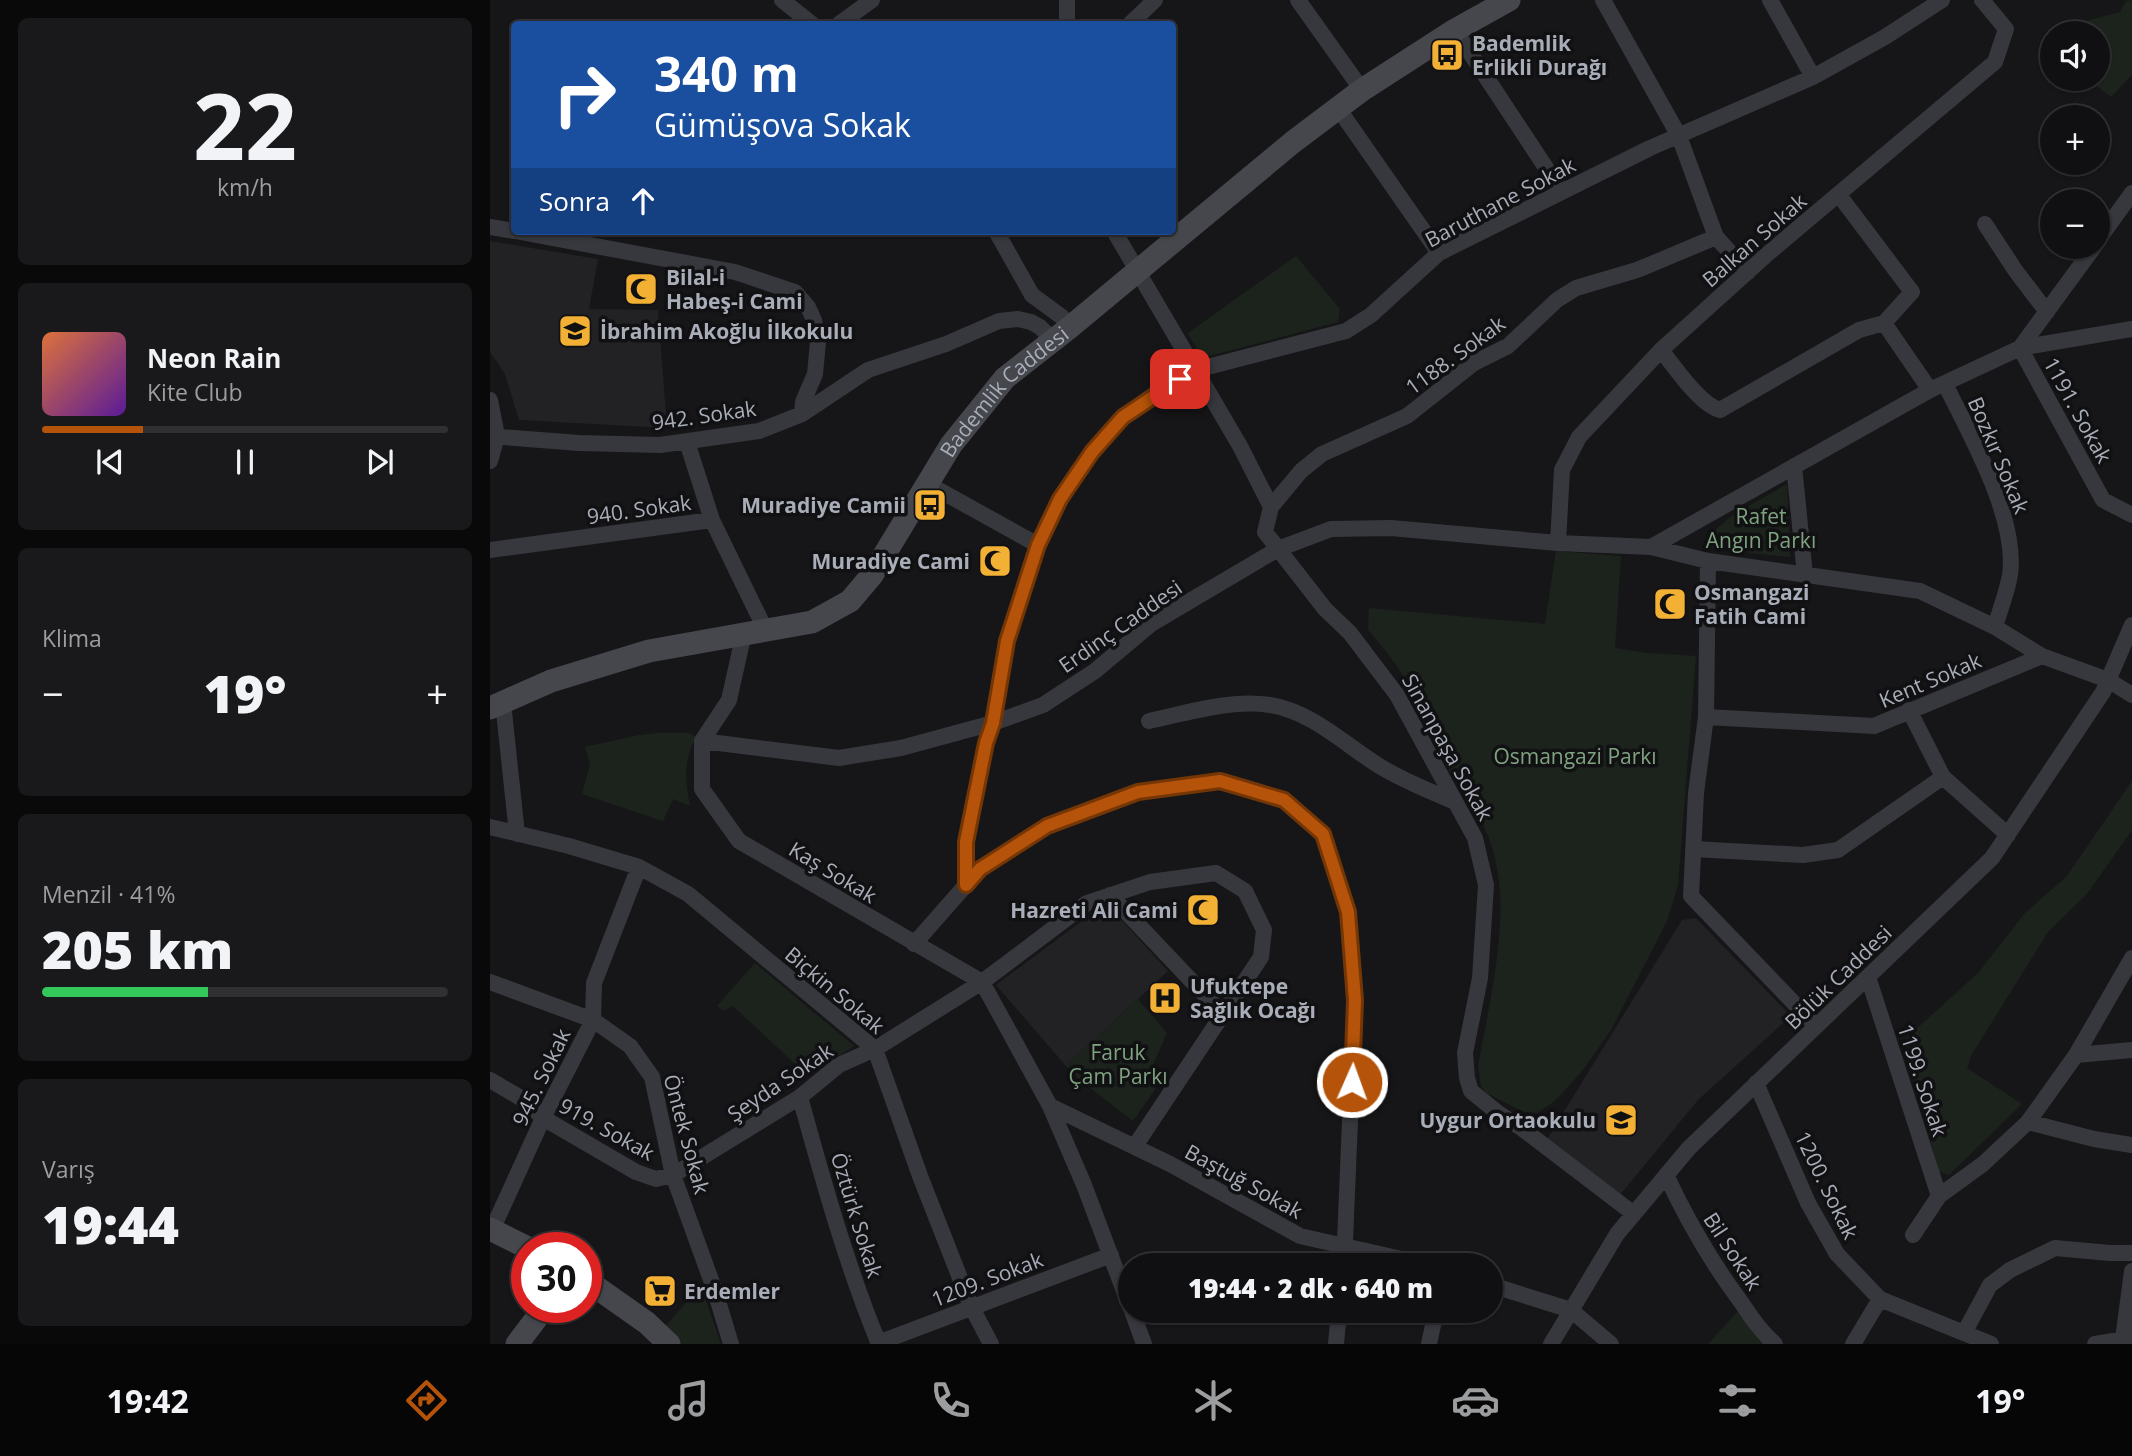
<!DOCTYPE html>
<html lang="tr">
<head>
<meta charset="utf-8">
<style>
  :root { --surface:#101012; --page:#19191b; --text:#f1f3f6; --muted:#9c9d9f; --line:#303032; --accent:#b45309 }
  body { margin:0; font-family:"Open Sans",sans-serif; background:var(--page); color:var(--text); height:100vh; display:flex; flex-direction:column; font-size:26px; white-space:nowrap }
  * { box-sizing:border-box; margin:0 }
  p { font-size:23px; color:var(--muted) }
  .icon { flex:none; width:38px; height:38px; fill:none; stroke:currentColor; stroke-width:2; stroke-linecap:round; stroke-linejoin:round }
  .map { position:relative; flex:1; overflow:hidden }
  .side { display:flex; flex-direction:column; gap:18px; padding:18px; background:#09090a; width:490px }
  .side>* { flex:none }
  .hud { position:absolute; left:21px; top:21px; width:665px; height:214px; border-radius:7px; box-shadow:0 2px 5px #0004,0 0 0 2px var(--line); background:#1a4fa0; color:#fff; overflow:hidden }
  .fabs { position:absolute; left:1550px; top:21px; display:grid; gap:14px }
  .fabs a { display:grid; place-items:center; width:70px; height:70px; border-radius:50%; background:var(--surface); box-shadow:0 2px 5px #0004,0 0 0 2px var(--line); font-size:35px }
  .speed { position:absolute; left:21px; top:1232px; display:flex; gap:14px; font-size:35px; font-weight:700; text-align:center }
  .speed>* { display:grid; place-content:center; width:91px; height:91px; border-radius:50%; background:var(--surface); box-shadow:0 2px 5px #0004,0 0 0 2px var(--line); line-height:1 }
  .speed .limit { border:10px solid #d22; background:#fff; color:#111 }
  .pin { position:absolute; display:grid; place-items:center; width:60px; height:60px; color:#fff; margin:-30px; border-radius:14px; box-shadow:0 4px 10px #0006 }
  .me { position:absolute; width:77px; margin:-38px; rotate:2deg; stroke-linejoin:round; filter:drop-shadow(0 0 5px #0008) }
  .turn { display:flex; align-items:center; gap:24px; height:147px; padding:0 28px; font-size:32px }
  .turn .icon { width:91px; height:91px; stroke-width:2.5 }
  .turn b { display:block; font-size:49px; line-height:60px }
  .then { display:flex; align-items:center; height:66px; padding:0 28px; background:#0003; gap:14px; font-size:26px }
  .big { font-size:52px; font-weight:800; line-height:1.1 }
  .side .widget { flex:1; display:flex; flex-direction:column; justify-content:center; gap:10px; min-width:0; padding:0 24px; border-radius:10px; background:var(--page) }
  .side .dial { align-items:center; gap:0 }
  .dial b { font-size:91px; line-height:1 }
  .song { display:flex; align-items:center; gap:21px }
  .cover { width:84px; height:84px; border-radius:10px; background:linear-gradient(135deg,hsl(20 70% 55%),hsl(270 70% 35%)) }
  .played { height:7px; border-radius:4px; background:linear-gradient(90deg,var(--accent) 25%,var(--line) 25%) }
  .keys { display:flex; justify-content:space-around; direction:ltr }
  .heat { display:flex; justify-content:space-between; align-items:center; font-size:38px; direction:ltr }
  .charge { height:10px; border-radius:5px; background:linear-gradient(90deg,#34c759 41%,var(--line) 0) }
  .trip { position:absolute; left:628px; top:1253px; width:385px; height:70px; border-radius:35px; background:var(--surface); box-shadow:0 2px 5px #0004,0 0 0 2px var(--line); font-weight:800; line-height:70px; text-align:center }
  .tabs { display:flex; height:112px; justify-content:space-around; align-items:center; background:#060607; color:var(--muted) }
  .tabs .icon { width:49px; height:49px }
  .tabs .current { color:var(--accent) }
  .tabs b { font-size:32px; color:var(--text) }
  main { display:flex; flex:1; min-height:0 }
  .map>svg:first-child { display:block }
</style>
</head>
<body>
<main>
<section class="side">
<div class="widget dial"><b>22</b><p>km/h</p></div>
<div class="widget">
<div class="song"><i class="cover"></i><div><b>Neon Rain</b><p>Kite Club</p></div></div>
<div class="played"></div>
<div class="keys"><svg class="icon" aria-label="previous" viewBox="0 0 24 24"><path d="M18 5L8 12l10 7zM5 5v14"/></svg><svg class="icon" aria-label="pause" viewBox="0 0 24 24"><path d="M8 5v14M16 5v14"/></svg><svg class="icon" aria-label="next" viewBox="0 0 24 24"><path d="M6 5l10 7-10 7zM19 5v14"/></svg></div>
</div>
<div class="widget"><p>Klima</p>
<div class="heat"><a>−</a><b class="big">19°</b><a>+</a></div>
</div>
<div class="widget"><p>Menzil · 41%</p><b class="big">205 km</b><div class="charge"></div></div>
<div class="widget"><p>Varış</p><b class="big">19:44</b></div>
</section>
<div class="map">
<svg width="1642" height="1344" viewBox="0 0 1642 1344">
  <rect width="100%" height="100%" fill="#161618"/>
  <path fill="#222225" d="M0,241L108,259L99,309L168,310L177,428L29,420L15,374L0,352Z
    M616,903L678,971L576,1066L506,985Z
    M1206,918L1301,1016L1208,1100L1130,1195L1057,1139L1192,920Z"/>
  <path fill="#1c231d" d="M1642,0V75L1621,97L1597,79H1608V33H1594L1596,21L1630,12L1636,1Z
    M806,256L850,309L848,322L712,358L698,333Z
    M1297,484L1300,557L1216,548V538L1240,517Z
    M1066,551L1131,556L1125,648L1158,653L1206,656L1188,885L1177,921L1121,1030L1093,1070L1065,1101L1047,1113L1035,1112L1022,1106L996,1093L991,1086L988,1067C1000,995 1027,901 996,831C985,804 966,783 952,758C946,747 944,734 939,723C922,688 905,659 878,630L879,608L1055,624Z
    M167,733H199L206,737C193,763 195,778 200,806L183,799L173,821L92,794L100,764L95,747L149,735Z
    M1642,781V830L1597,894L1558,932L1482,1054L1477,1068L1532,1104L1459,1175L1449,1172L1413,1041L1488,973L1535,913L1577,876Z
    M265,963L364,1046L318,1076L243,1006L234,1011L227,1006Z
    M648,999L677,1033L659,1074L666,1088L643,1121L590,1080L576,1066Z
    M211,1286L231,1344H190L173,1329Z
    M1247,1312L1277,1344H1218Z"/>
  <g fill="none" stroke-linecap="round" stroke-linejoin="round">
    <path stroke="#37383d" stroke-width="16" d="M292,0L322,24
      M808,0L872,90
      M1113,0L1189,136L1226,237L1258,272
      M1280,0L1323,77
      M349,24L382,0
      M577,24V0
      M640,24L665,0
      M965,30L1072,192
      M848,108L949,253
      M1349,195L1422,292L1394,323L1440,390
      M1495,224L1525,270L1557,312
      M0,227L24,231
      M25,231L245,272L305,292L318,307L324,320L328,342L325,374L313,402L312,414
      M506,231L542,295L572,317L579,328
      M624,231L750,446L781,507
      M1608,240L1642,193
      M1530,348L1613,500L1642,515
      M1530,348L1604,247
      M1171,350C1185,367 1210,405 1230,410L1369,330L1394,323
      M1455,384C1480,435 1528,518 1520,575C1517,592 1510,610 1505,627
      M0,400L7,436L0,461
      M0,436L89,443L170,445L269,431L312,414L378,370L456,344L509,321L528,319L541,322L550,327L563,340
      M1304,466L1315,575
      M438,484L548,545
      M222,520L275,629
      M1068,543L1072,470L1089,437L1171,350L1275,256L1505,62L1516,29L1492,0
      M1161,547L1218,561L1430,591L1505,627L1552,656L1618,680L1642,695
      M0,550L222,520L197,442
      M1218,561L1216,717L1206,793L1201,896L1326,1026
      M254,633L239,700L212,741V789L249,841L492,982L560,1106L594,1185L640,1307
      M13,702L27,834
      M1419,710L1453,777L1518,835
      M1216,717L1384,726L1552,656
      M659,721C697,713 741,699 780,705C823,712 855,745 891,767C914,781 939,791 963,801
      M212,741L349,758L411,748L503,723L553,705L605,671L661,624L788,549L841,529L901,528L1068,543L1161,547L1440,390L1530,348L1642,329
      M0,827L79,846L149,867L198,894L385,1049L430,1176L481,1306L501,1344
      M1203,849L1313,855L1348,850L1453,777
      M476,885V842L496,743L503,723L517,641L548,545L570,499L602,452L633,417L674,387L706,370L856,331L881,315L949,253L1160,148L1323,77L1395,37L1452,0
      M620,895L733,1014
      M424,944L490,869L557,826L648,792L730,781L794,800L833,834L858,913L865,1000L854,1265
      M1378,977L1449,1196
      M0,982L103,1020L140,1046L162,1077L183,1175L225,1291L241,1344
      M1586,1055L1642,1050
      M0,1080L36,1101L53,1118L146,1172L166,1179L183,1175L310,1097L349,1065L385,1049L492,982L597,903L660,882L726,873L755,891L774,930L771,957L645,1146
      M1266,1083L1318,1203L1347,1254L1390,1299L1501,1344
      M310,1097C333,1180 356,1264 389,1344
      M560,1106L680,1164L810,1236L938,1265
      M1538,1122L1604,1139L1642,1145
      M1176,1175C1197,1220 1221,1262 1251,1302C1261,1317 1271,1332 1285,1344
      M1144,1214L1030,1127L1008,1113L981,1091L977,1078L975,1053L990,978L996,885L985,838L907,695L860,633L835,609L775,532L781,507L811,471L832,454L917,416L984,363L1018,346L1067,300L1086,288L1147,270L1226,237
      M2,1230L53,1118L103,1020L104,983L149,867
      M1423,1235L1449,1196L1493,1164L1538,1122L1586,1055L1642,958
      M1001,1285L1081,1310L1121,1344
      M642,1311L654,1344
      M1474,1333L1500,1285L1520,1270L1565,1248L1620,1253H1642
      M1633,1339L1642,1271
      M388,1343L621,1255
      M846,1344L849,1311
      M939,1344L946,1311
      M1061,1344L1127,1234L1199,1148L1502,858L1613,692L1642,625
      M1363,1344L1390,1299
      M1605,1344L1642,1338"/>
    <g stroke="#45474d" stroke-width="23">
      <path id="s1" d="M0,708L61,681L159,651L322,622L360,601L382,575L461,445L515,378L579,328L803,142L872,90L965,30L1019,0"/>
      <path d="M0,1229L38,1248"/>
      <path d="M96,1280L157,1323L179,1344"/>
      <path d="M27,1344L55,1307"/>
    </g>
  </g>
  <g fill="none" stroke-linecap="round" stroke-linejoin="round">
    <defs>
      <path id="route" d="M690,379L633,417L602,452L570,499L548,545L517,641L503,723L496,743L476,842V885L490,869L557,826L648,792L730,781L794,800L833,834L858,912L865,1000L862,1082"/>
    </defs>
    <use href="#route" stroke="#753606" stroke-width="18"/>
    <use href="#route" stroke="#b45309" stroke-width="12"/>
  </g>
  <defs>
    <symbol id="bus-square" viewBox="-11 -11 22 22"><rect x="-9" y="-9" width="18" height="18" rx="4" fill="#f2b134" stroke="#111113"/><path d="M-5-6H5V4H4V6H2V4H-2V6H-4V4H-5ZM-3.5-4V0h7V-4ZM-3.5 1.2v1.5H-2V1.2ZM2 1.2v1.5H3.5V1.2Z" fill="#111"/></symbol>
    <symbol id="mosque-square" viewBox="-11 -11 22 22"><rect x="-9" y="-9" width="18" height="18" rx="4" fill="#f2b134" stroke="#111113"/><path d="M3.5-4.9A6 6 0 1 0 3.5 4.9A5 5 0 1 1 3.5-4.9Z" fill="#111"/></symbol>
    <symbol id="school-square" viewBox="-11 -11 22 22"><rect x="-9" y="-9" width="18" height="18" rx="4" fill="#f2b134" stroke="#111113"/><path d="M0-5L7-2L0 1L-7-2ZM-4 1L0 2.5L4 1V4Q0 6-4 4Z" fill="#111"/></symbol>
    <symbol id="hospital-square" viewBox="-11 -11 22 22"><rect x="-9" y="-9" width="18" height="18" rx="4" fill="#f2b134" stroke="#111113"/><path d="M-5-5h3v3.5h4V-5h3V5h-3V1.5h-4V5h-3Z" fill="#111"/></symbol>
    <symbol id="supermarket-square" viewBox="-11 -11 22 22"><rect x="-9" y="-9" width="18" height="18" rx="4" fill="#f2b134" stroke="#111113"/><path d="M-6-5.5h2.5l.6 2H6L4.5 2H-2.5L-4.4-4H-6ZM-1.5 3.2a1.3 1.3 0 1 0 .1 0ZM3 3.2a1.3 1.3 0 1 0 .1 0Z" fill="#111"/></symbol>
  </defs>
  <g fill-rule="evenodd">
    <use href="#bus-square" x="938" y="36" width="38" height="38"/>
    <use href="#mosque-square" x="132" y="270" width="38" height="38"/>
    <use href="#school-square" x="66" y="312" width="38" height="38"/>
    <use href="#bus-square" x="421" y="486" width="38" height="38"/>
    <use href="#mosque-square" x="486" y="542" width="38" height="38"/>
    <use href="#mosque-square" x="1161" y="585" width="38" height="38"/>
    <use href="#mosque-square" x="694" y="891" width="38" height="38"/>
    <use href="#hospital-square" x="656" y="979" width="38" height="38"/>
    <use href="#school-square" x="1112" y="1101" width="38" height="38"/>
    <use href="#supermarket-square" x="151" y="1272" width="38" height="38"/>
  </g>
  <g text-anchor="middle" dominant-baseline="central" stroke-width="7" stroke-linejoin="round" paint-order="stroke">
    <g font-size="21" font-weight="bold" fill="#a8adb8" stroke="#111113" text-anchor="start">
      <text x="982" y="43">Bademlik<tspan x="982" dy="24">Erlikli Durağı</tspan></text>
      <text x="176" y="277">Bilal-i<tspan x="176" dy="24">Habeş-i Cami</tspan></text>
      <text x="110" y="331">İbrahim Akoğlu İlkokulu</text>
      <text x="416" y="505" text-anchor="end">Muradiye Camii</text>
      <text x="480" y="561" text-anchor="end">Muradiye Cami</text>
      <text x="1204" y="592">Osmangazi<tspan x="1204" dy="24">Fatih Cami</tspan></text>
      <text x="688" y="910" text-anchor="end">Hazreti Ali Cami</text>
      <text x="700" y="986">Ufuktepe<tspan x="700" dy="24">Sağlık Ocağı</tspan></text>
      <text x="1106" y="1120" text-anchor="end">Uygur Ortaokulu</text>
      <text x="194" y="1291">Erdemler</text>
    </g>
    <g font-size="21" fill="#a8adb8" stroke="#111113">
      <text transform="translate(1010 202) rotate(-28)">Baruthane Sokak</text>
      <text transform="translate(1264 240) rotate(-41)">Balkan Sokak</text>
      <text transform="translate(965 355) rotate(-36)">1188. Sokak</text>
      <text stroke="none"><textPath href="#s1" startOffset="640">Bademlik Caddesi</textPath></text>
      <text transform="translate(1588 410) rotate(61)">1191. Sokak</text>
      <text transform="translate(214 415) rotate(-8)">942. Sokak</text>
      <text transform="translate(1509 455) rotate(67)">Bozkır Sokak</text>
      <text transform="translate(149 509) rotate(-8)">940. Sokak</text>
      <text transform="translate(630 626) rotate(-35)">Erdinç Caddesi</text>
      <text transform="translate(1440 680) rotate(-23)">Kent Sokak</text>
      <text transform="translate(958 747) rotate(61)">Sinanpaşa Sokak</text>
      <text transform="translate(343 872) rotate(31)">Kaş Sokak</text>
      <text transform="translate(1348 977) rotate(-44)">Bölük Caddesi</text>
      <text transform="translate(345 990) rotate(40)">Biçkin Sokak</text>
      <text transform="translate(51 1077) rotate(-64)">945. Sokak</text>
      <text transform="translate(1433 1080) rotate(72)">1199. Sokak</text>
      <text transform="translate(290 1082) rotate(-34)">Şeyda Sokak</text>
      <text transform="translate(117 1129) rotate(29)">919. Sokak</text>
      <text transform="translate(197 1134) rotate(75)">Öntek Sokak</text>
      <text transform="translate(754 1181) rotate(29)">Baştuğ Sokak</text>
      <text transform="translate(1337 1185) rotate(64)">1200. Sokak</text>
      <text transform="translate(367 1215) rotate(73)">Öztürk Sokak</text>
      <text transform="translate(1243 1251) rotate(57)">Bil Sokak</text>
      <text transform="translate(497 1279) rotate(-21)">1209. Sokak</text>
    </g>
    <g font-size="21" fill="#7fa381" stroke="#111113">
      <text x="1271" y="516">Rafet<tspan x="1271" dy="24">Angın Parkı</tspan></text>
      <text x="1085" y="756">Osmangazi Parkı</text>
      <text x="628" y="1052">Faruk<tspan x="628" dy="24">Çam Parkı</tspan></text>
    </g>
  </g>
</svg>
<div class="fabs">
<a><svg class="icon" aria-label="sound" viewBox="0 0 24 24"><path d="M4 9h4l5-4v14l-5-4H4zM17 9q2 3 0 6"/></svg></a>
<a>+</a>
<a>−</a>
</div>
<div class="speed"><div class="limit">30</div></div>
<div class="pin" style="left:690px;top:379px;background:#d93025"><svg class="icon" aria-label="arrive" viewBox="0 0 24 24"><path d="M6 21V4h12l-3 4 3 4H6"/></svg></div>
<svg class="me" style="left:862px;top:1082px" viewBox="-20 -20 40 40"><circle r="17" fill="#b45309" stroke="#fff" stroke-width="3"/><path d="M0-11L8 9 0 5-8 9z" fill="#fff"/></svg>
<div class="trip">19:44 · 2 dk · 640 m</div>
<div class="hud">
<div class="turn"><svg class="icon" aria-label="right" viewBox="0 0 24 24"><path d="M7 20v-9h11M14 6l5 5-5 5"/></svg><div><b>340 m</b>Gümüşova Sokak</div></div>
<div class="then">Sonra<svg class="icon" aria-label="ahead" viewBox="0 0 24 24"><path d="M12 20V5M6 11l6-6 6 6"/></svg></div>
</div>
</div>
</main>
<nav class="tabs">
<b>19:42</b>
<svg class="icon current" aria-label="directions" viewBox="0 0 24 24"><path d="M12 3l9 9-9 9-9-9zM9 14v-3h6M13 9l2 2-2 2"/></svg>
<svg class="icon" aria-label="music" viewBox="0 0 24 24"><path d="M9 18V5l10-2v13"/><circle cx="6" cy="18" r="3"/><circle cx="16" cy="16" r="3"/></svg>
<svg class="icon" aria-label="phone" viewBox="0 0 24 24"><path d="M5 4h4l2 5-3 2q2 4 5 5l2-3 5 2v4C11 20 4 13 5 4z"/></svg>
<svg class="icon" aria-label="climate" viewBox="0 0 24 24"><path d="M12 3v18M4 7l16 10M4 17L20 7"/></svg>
<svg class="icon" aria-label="car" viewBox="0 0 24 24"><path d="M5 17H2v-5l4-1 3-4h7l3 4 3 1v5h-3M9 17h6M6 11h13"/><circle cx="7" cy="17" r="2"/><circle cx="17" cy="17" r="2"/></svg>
<svg class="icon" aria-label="filters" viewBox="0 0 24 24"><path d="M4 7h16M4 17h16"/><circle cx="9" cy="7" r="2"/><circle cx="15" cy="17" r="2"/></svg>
<b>19°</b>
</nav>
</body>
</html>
